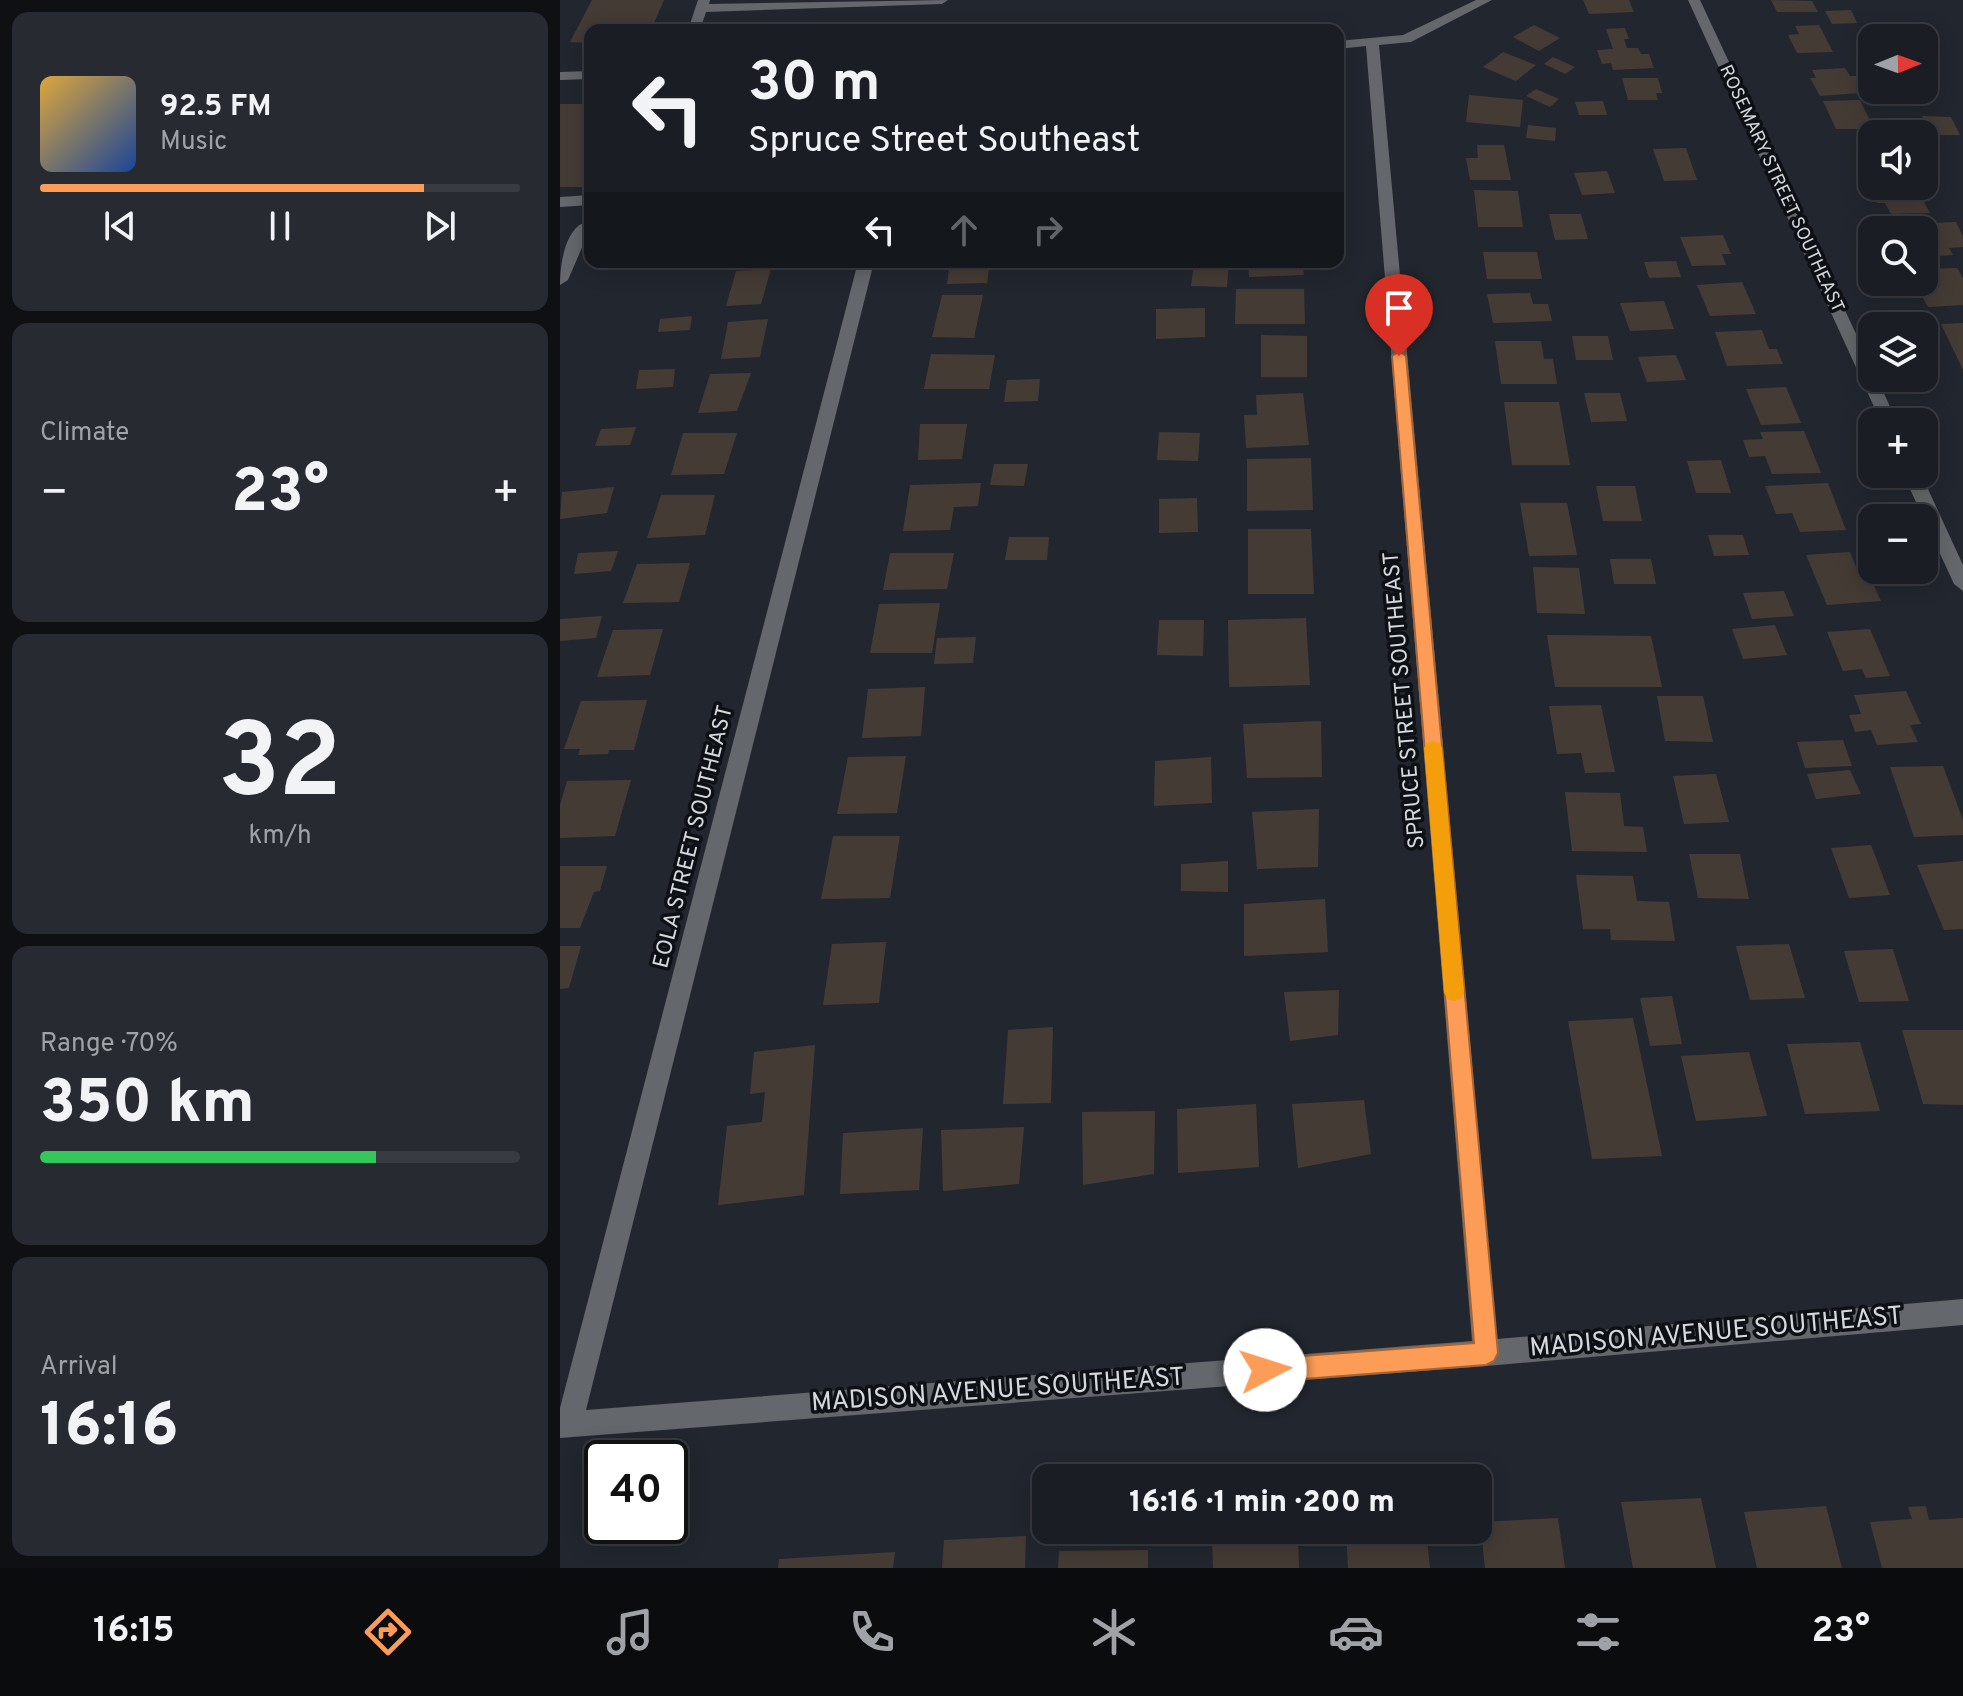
<!DOCTYPE html>
<html lang="en">
<head>
<meta charset="utf-8">
<style>
  :root { --surface:#1a1d23; --page:#272a30; --text:#f1f3f6; --muted:#9fa2a6; --line:#383b41; --accent:#fd9c56 }
  body { margin:0; font-family:Overpass,sans-serif; background:var(--page); color:var(--text); height:100vh; display:flex; flex-direction:column; font-size:30px; white-space:nowrap }
  * { box-sizing:border-box; margin:0 }
  p { font-size:26px; color:var(--muted) }
  .icon { flex:none; width:44px; height:44px; fill:none; stroke:currentColor; stroke-width:2; stroke-linecap:round; stroke-linejoin:round }
  .map { position:relative; flex:1; overflow:hidden }
  .panel { display:flex; flex-direction:column; gap:12px; padding:12px; background:#0e1013; width:560px }
  .panel>* { flex:none }
  .hud { position:absolute; left:24px; top:24px; width:760px; height:244px; border-radius:16px; box-shadow:0 4px 20px #0003,0 0 0 2px var(--line); background:#1a1d23; color:var(--text); overflow:hidden }
  .needle { width:52px; rotate:89deg }
  .tools { position:absolute; left:1298px; top:24px; display:grid; gap:16px }
  .tools a { display:grid; place-items:center; width:80px; height:80px; border-radius:16px; background:var(--surface); box-shadow:0 4px 20px #0003,0 0 0 2px var(--line); font-size:40px }
  .speed { position:absolute; left:24px; top:1440px; display:flex; gap:16px; font-size:40px; font-weight:700; text-align:center }
  .speed>* { display:grid; place-content:center; width:104px; height:104px; border-radius:50%; background:var(--surface); box-shadow:0 4px 20px #0003,0 0 0 2px var(--line); line-height:1 }
  .speed .limit { border:4px solid #111; border-radius:12px; background:#fff; color:#111 }
  .pin { position:absolute; display:grid; place-items:center; width:68px; height:68px; color:#fff; margin:-82px -34px; border-radius:50% 50% 50% 0; rotate:-45deg; box-shadow:0 0 8px #0007 }
  .pin .icon { rotate:45deg }
  .me { position:absolute; width:88px; margin:-44px; rotate:85deg; stroke-linejoin:round; filter:drop-shadow(0 0 6px #0008) }
  .turn { display:flex; align-items:center; gap:28px; height:168px; padding:0 32px; font-size:36px }
  .turn .icon { width:104px; height:104px; stroke-width:2.5 }
  .turn b { display:block; font-size:56px; line-height:68px }
  .lanes { display:flex; align-items:center; height:76px; padding:0 32px; background:#0003; justify-content:center; gap:40px; direction:ltr }
  .lanes .off { opacity:.35 }
  .big { font-size:60px; font-weight:800; line-height:1.1 }
  .panel .card { flex:1; display:flex; flex-direction:column; justify-content:center; gap:12px; min-width:0; padding:0 28px; border-radius:16px; background:var(--page) }
  .panel .dial { align-items:center; gap:0 }
  .dial b { font-size:104px; line-height:1 }
  .song { display:flex; align-items:center; gap:24px }
  .cover { width:96px; height:96px; border-radius:12px; background:linear-gradient(135deg,hsl(40 70% 55%),hsl(220 70% 35%)) }
  .played { height:8px; border-radius:4px; background:linear-gradient(90deg,var(--accent) 80%,var(--line) 80%) }
  .keys { display:flex; justify-content:space-around; direction:ltr }
  .heat { display:flex; justify-content:space-between; align-items:center; font-size:44px; direction:ltr }
  .charge { height:12px; border-radius:6px; background:linear-gradient(90deg,#34c759 70%,var(--line) 0) }
  .trip { position:absolute; left:472px; top:1464px; width:460px; height:80px; border-radius:16px; background:var(--surface); box-shadow:0 4px 20px #0003,0 0 0 2px var(--line); font-weight:800; line-height:80px; text-align:center }
  .menu { display:flex; height:128px; justify-content:space-around; align-items:center; background:#0a0c0e; color:var(--muted) }
  .menu .icon { width:56px; height:56px }
  .menu .current { color:var(--accent) }
  .menu b { font-size:36px; color:var(--text) }
  main { display:flex; flex:1; min-height:0 }
  .map>svg:first-child { display:block }
</style>
</head>
<body>
<main>
<section class="panel">
<div class="card">
<div class="song"><i class="cover"></i><div><b>92.5 FM</b><p>Music</p></div></div>
<div class="played"></div>
<div class="keys"><svg class="icon" aria-label="previous" viewBox="0 0 24 24"><path d="M18 5L8 12l10 7zM5 5v14"/></svg><svg class="icon" aria-label="pause" viewBox="0 0 24 24"><path d="M8 5v14M16 5v14"/></svg><svg class="icon" aria-label="next" viewBox="0 0 24 24"><path d="M6 5l10 7-10 7zM19 5v14"/></svg></div>
</div>
<div class="card"><p>Climate</p>
<div class="heat"><a>−</a><b class="big">23°</b><a>+</a></div>
</div>
<div class="card dial"><b>32</b><p>km/h</p></div>
<div class="card"><p>Range · 70%</p><b class="big">350 km</b><div class="charge"></div></div>
<div class="card"><p>Arrival</p><b class="big">16:16</b></div>
</section>
<div class="map">
<svg width="1403" height="1568" viewBox="0 0 1403 1568">
  <rect width="100%" height="100%" fill="#22272f"/>
  <path fill="#453b35" d="M32,0H104L91,30H30V43L10,42Z
    M1023,0H1069L1074,12L1029,14Z
    M1211,0L1252,1L1258,12H1217Z
    M1291,10L1297,23L1272,24L1265,11Z
    M974,25L1000,38L979,51L953,37Z
    M1259,25L1273,52L1237,53L1228,35L1239,34L1235,26Z
    M1065,28L1069,39H1064L1067,48H1078L1081,54H1089L1094,68L1053,70L1051,63L1042,64L1037,50L1053,49L1046,29Z
    M943,52L976,65L956,81L923,67Z
    M993,57L1015,67L1005,74L984,64Z
    M1285,68L1290,76H1298L1304,86H1296L1300,93L1260,96L1250,78H1256L1252,70Z
    M1062,78H1098L1102,93H1096L1098,100H1068Z
    M976,89L999,99L990,107L966,96Z
    M909,95L963,100L960,127L906,122Z
    M1300,100L1314,129H1276L1263,101Z
    M1043,101L1047,115H1019L1015,102Z
    M0,104H30V187H0Z
    M1362,116L1391,117L1400,135H1370Z
    M968,125L996,128L995,141L966,138Z
    M917,145H944L951,180H910L906,158H918Z
    M1126,148L1137,180L1104,181L1093,149Z
    M1047,171L1055,193L1022,195L1014,173Z
    M1307,185L1355,186L1370,213L1331,214L1325,203H1317Z
    M914,190L958,191L963,227H918Z
    M989,214H1021L1028,239L995,240Z
    M1396,222L1403,236V247L1389,248L1393,255L1364,257V230H1331L1328,225Z
    M1163,235L1171,254H1162L1166,265L1132,266L1120,237Z
    M923,252H977L982,279H927Z
    M1116,261L1121,277L1089,278L1084,262Z
    M390,262H430L427,283L387,284Z
    M634,262H669L667,287L631,286Z
    M688,262H742L744,275L689,277Z
    M1397,268L1403,278V305L1368,307L1354,282H1364V269Z
    M211,269L201,304L166,306L176,271Z
    M1182,282L1196,314L1150,316L1137,285Z
    M676,289H744L745,324H675Z
    M970,293L973,304H988L992,321L933,323L927,294Z
    M382,295H423L414,338L372,337Z
    M1104,301L1114,329L1070,331L1060,303Z
    M645,308V337L596,339V309Z
    M132,316L130,330L98,332L100,319Z
    M208,319L200,357L161,359L168,322Z
    M1403,323V370L1381,324Z
    M1202,330L1209,349H1217L1223,364L1167,366L1155,332Z
    M701,335L747,336V377H701Z
    M1012,336H1048L1053,360H1016Z
    M935,341H981L984,359H993L997,384H941Z
    M371,354L435,355L429,389H364Z
    M1116,355L1126,380L1087,382L1078,357Z
    M115,369L113,387L76,389L79,370Z
    M191,373L177,411L138,413L150,374Z
    M480,379L478,401L444,402L447,380Z
    M1226,387L1241,423L1201,425L1186,389Z
    M743,393L749,445L686,448L684,415H697L696,395Z
    M1024,393H1060L1067,421L1031,422Z
    M944,402H999L1010,465H952Z
    M360,424H407L402,459L358,460Z
    M76,427L70,445L35,446L41,429Z
    M1244,431L1261,473L1212,474L1205,456L1189,457L1183,440L1203,439L1200,432Z
    M599,432L640,433L638,461L597,460Z
    M123,433H177L164,474L111,475Z
    M751,458L753,510L687,511V459Z
    M1161,460L1171,493H1136L1127,461Z
    M434,464H468L464,486L430,485Z
    M421,483L418,506L394,507L390,530L343,531L350,485Z
    M1268,483L1286,530L1240,532L1232,513L1216,514L1205,486Z
    M1036,486H1075L1082,521H1043Z
    M54,487L47,513L0,519L2,492Z
    M101,495H155L145,535L87,538Z
    M637,498L638,532L599,533V499Z
    M960,503H1007L1017,555L969,556Z
    M688,529H751L754,594H688Z
    M1148,535H1183L1189,555L1154,556Z
    M449,537H489L487,560H445Z
    M58,551L51,571L14,574L18,553Z
    M1290,552L1297,569L1306,568L1321,601L1267,605L1246,555Z
    M330,553H394L387,589L323,590Z
    M1050,559H1091L1096,584H1054Z
    M130,563L119,602L63,603L77,564Z
    M973,567L1019,568L1025,614L977,613Z
    M1224,591L1234,616L1192,619L1183,593Z
    M380,603L372,653H310L319,604Z
    M42,616L36,638L0,641V619Z
    M746,618L750,685L669,687L668,620Z
    M599,620H644L643,656L597,655Z
    M1215,625L1227,655L1183,659L1172,629Z
    M103,629L90,675L37,677L53,630Z
    M1310,629L1330,676L1306,678L1302,669L1283,671L1267,632Z
    M987,635L1091,636L1102,687H995Z
    M416,637L413,663L374,664L377,638Z
    M365,687L361,736L302,738L308,689Z
    M1346,691L1361,724L1350,725L1358,742L1317,745L1311,730L1295,732L1289,715L1301,714L1294,695Z
    M1097,696H1143L1153,742L1105,741Z
    M87,700L74,750H49L48,754L18,755L20,749H4L21,701Z
    M1041,705L1055,772L1025,773L1021,753L997,754L989,706Z
    M761,721L762,777L687,778L683,724Z
    M1283,740L1292,766L1245,768L1237,742Z
    M346,756L337,813L277,814L288,757Z
    M651,757L652,803L594,806L595,761Z
    M1383,766L1403,820V835L1354,837L1330,767Z
    M1290,770L1301,794L1256,799L1247,774Z
    M1156,774L1169,822L1124,824L1113,776Z
    M71,780L55,836L0,838V805L7,781Z
    M1005,792L1060,793L1064,826L1083,827L1087,852L1012,851Z
    M759,809L758,867L697,869L692,812Z
    M273,836H340L330,898L261,899Z
    M1311,845L1330,895L1289,898L1271,848Z
    M1129,854H1180L1189,899L1138,898Z
    M668,861V892L621,891V864Z
    M1403,861V929L1384,930L1357,865Z
    M0,866H47L40,891L34,892L20,928H0Z
    M1016,875L1073,876L1077,901L1109,902L1115,941L1051,940L1050,929H1023Z
    M765,899L768,952L684,956V904Z
    M326,942L319,1003L263,1005L272,944Z
    M1229,944L1245,998L1190,1000L1176,946Z
    M0,946H21L9,988L0,989Z
    M1333,949L1349,1001L1299,1002L1284,951Z
    M779,990L778,1035L730,1041L724,992Z
    M1112,996L1122,1044L1090,1046L1080,998Z
    M1073,1018L1102,1156L1032,1159L1008,1021Z
    M493,1027L491,1103L443,1104L448,1030Z
    M1342,1030H1403V1105L1363,1104Z
    M1300,1042L1320,1111L1245,1114L1227,1044Z
    M255,1045L244,1195L158,1205L167,1126L202,1122L205,1092L190,1094L194,1052Z
    M1189,1052L1207,1116L1136,1121L1121,1056Z
    M804,1100L811,1154L738,1168L732,1104Z
    M696,1104L699,1167L618,1173L617,1109Z
    M595,1111L594,1174L523,1185L522,1112Z
    M464,1127L459,1184L383,1191L381,1130Z
    M363,1128L359,1190L280,1194L283,1133Z
    M1141,1498L1156,1568H1073L1061,1502Z
    M1266,1506L1282,1568H1197L1184,1512Z
    M1366,1506L1369,1520L1403,1518V1568H1322L1310,1522L1352,1519L1348,1507Z
    M998,1518L1005,1568H925L920,1522Z
    M786,1530H866L870,1568H788Z
    M466,1536L465,1568H382L384,1540Z
    M738,1537L739,1568H653L652,1541Z
    M588,1550V1568H498L499,1551Z
    M335,1552L333,1568H218L219,1559Z"/>
  <g fill="none" stroke-linecap="round" stroke-linejoin="round">
    <path fill="#64676b" fill-rule="evenodd" d="M138,0H150L149,4L388,0L382,4L146,12L140,30H128Z
      M916,0H932L851,42L819,45L937,1339L1403,1299V1325L926,1366L0,1438V1408L298,262H314L26,1410L912,1341L806,46L778,49V41L843,35Z
      M1128,0H1140L1312,368V378H1317L1337,422H1321Z
      M30,71V79L0,80V72Z
      M30,195V205L0,207V197Z
      M23,223L30,229L8,280L0,285C0,267 4,232 23,223Z
      M1343,474H1361L1403,565V591L1394,584Z"/>
  </g>
  <path fill="#fd9c56" stroke="#a46538" stroke-width="2" d="M839,351L846,356L938,1353L934,1361L926,1365L705,1382L696,1379L693,1370L696,1362L705,1359L914,1343L832,356Z"/>
  <path fill="#f59e0b" d="M873,741L880,743L882,748L904,992L901,999L894,1001L887,999L884,992L864,748L867,743Z"/>
  <g text-anchor="middle" dominant-baseline="central" stroke-width="7" stroke-linejoin="round" paint-order="stroke">
    <g font-size="18" fill="#d5d9de" stroke="#0d1014">
      <text transform="translate(1221 189) rotate(65)">ROSEMARY STREET SOUTHEAST</text>
    </g>
    <g font-size="22" fill="#d5d9de" stroke="#0d1014">
      <text transform="translate(845 700) rotate(-95)">SPRUCE STREET SOUTHEAST</text>
      <text transform="translate(134 837) rotate(-76)">EOLA STREET SOUTHEAST</text>
    </g>
    <g font-size="26" fill="#d5d9de" stroke="#0d1014">
      <text transform="translate(1156 1333) rotate(-5)">MADISON AVENUE SOUTHEAST</text>
      <text transform="translate(438 1391) rotate(-4)">MADISON AVENUE SOUTHEAST</text>
    </g>
  </g>
</svg>
<div class="tools">
<a><svg class="needle" viewBox="-14 -14 28 28"><path d="M0-13l5 13h-10z" fill="#e53935"/><path d="M0 13l5-13h-10z" fill="#9fa2a6"/></svg></a>
<a><svg class="icon" aria-label="sound" viewBox="0 0 24 24"><path d="M4 9h4l5-4v14l-5-4H4zM17 9q2 3 0 6"/></svg></a>
<a><svg class="icon" aria-label="search" viewBox="0 0 24 24"><circle cx="10" cy="10" r="6"/><path d="M15 15l6 6"/></svg></a>
<a><svg class="icon" aria-label="layers" viewBox="0 0 24 24"><path d="M12 4l9 5-9 5-9-5zM3 14l9 5 9-5"/></svg></a>
<a>+</a>
<a>−</a>
</div>
<div class="speed"><div class="limit">40</div></div>
<div class="pin" style="left:839px;top:356px;background:#d93025"><svg class="icon" aria-label="arrive" viewBox="0 0 24 24"><path d="M6 21V4h12l-3 4 3 4H6"/></svg></div>
<svg class="me" style="left:705px;top:1370px" viewBox="-20 -20 40 40"><circle r="19" fill="#fff"/><path d="M0-13L10 11 0 6-10 11z" fill="#fd9c56"/></svg>
<div class="trip">16:16 · 1 min · 200 m</div>
<div class="hud">
<div class="turn"><svg class="icon" aria-label="left" viewBox="0 0 24 24"><path d="M17 20v-9H6M10 6l-5 5 5 5"/></svg><div><b>30 m</b>Spruce Street Southeast</div></div>
<div class="lanes"><svg class="icon" aria-label="left" viewBox="0 0 24 24"><path d="M17 20v-9H6M10 6l-5 5 5 5"/></svg><svg class="icon off" aria-label="ahead" viewBox="0 0 24 24"><path d="M12 20V5M6 11l6-6 6 6"/></svg><svg class="icon off" aria-label="right" viewBox="0 0 24 24"><path d="M7 20v-9h11M14 6l5 5-5 5"/></svg></div>
</div>
</div>
</main>
<nav class="menu">
<b>16:15</b>
<svg class="icon current" aria-label="directions" viewBox="0 0 24 24"><path d="M12 3l9 9-9 9-9-9zM9 14v-3h6M13 9l2 2-2 2"/></svg>
<svg class="icon" aria-label="music" viewBox="0 0 24 24"><path d="M9 18V5l10-2v13"/><circle cx="6" cy="18" r="3"/><circle cx="16" cy="16" r="3"/></svg>
<svg class="icon" aria-label="phone" viewBox="0 0 24 24"><path d="M5 4h4l2 5-3 2q2 4 5 5l2-3 5 2v4C11 20 4 13 5 4z"/></svg>
<svg class="icon" aria-label="climate" viewBox="0 0 24 24"><path d="M12 3v18M4 7l16 10M4 17L20 7"/></svg>
<svg class="icon" aria-label="car" viewBox="0 0 24 24"><path d="M5 17H2v-5l4-1 3-4h7l3 4 3 1v5h-3M9 17h6M6 11h13"/><circle cx="7" cy="17" r="2"/><circle cx="17" cy="17" r="2"/></svg>
<svg class="icon" aria-label="filters" viewBox="0 0 24 24"><path d="M4 7h16M4 17h16"/><circle cx="9" cy="7" r="2"/><circle cx="15" cy="17" r="2"/></svg>
<b>23°</b>
</nav>
</body>
</html>
